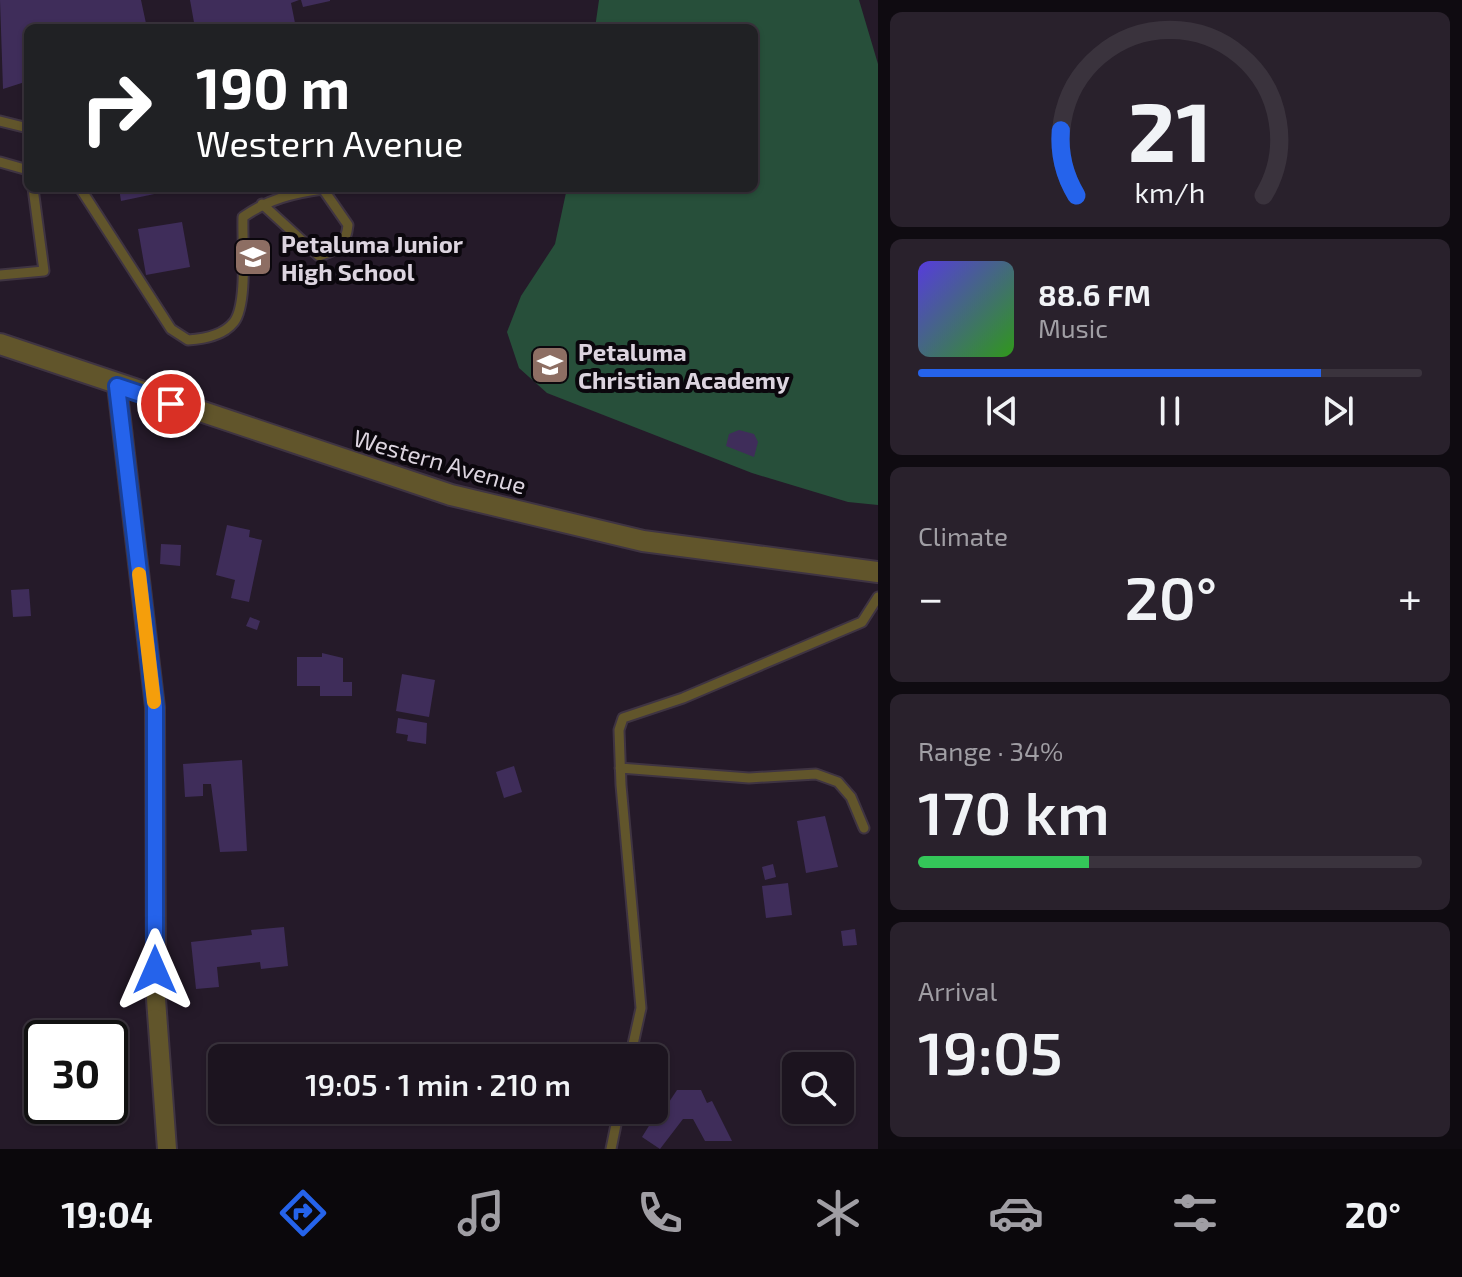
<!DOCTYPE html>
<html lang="en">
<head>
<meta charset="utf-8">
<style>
  :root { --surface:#1c141f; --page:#29212c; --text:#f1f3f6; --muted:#a09ea4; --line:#3a333d; --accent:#2563eb }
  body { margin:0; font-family:"Exo 2",sans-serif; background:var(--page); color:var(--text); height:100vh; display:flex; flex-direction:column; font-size:30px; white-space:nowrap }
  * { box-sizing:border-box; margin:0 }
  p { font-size:26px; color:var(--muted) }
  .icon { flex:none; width:44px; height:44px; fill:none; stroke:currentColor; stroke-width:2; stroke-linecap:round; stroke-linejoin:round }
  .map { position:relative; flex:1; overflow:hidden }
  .sheet { display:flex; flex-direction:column; gap:12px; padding:12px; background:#0f0b11; width:584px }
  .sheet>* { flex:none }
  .banner { position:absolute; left:24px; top:24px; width:734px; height:168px; border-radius:12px; box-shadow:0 2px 6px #0004,0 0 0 2px var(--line); background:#202124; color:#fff; overflow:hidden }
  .buttons { position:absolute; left:782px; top:1052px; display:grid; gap:16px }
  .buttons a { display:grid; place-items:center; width:72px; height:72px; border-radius:12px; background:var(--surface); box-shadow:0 2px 6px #0004,0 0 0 2px var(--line); font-size:40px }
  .speed { position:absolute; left:24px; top:1020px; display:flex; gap:16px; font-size:40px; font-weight:700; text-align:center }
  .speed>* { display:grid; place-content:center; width:104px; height:104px; border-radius:50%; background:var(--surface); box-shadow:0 2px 6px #0004,0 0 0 2px var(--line); line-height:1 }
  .speed .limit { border:4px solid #111; border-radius:12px; background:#fff; color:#111 }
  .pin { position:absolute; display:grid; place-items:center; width:68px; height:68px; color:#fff; margin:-34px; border:4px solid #fff; border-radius:50%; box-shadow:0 2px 8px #0007 }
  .me { position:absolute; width:88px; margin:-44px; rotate:0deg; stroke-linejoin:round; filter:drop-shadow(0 0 6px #0008) }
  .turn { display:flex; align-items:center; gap:28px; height:168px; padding:0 40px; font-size:36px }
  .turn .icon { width:104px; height:104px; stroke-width:2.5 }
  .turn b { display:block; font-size:56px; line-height:68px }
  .big { font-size:60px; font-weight:600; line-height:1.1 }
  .sheet .card { flex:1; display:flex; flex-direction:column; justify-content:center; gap:12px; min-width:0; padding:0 28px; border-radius:12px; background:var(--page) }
  .sheet .dial { align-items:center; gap:0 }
  .dial svg { height:208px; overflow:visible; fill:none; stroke:var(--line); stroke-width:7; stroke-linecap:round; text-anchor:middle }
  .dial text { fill:var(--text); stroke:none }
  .song { display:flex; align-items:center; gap:24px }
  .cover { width:96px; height:96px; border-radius:12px; background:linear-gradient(135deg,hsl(250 70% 55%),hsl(110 70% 35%)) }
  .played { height:8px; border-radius:4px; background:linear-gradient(90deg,var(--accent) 80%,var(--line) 80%) }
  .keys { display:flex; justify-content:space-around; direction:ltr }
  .heat { display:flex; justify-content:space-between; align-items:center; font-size:44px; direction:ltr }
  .charge { height:12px; border-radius:6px; background:linear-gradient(90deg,#34c759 34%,var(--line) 0) }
  .trip { position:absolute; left:208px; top:1044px; width:460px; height:80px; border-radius:12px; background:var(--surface); box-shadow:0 2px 6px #0004,0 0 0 2px var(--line); font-weight:600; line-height:80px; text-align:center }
  .menu { display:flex; height:128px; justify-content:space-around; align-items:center; background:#0b080c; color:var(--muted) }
  .menu .icon { width:56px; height:56px }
  .menu .selected { color:var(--accent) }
  .menu b { font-size:36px; color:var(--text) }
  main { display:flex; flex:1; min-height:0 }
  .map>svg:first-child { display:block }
</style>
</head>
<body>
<main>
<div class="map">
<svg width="878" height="1149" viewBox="0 0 878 1149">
  <rect width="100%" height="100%" fill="#251a29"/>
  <path fill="#274f3a" d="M599,0H859L878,64V505L848,502L752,473L547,393L519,368L507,332L521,296L555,244L567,188H754V28H595Z"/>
  <path fill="#3f2d5a" d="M0,0H141L147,28H28V81L3,89Z
    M190,0H299L291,3L296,28H195Z
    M301,0H330V1L303,7Z
    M119,188H163L164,192L121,201Z
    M182,222L190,267L146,275L138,229Z
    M739,430L754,434L758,442L754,457L726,446L729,434Z
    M227,525L250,530L249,537L262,540L249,602L231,598L235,580L216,575Z
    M161,544L181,545L180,566L160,564Z
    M29,589L31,616L13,617L11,590Z
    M250,617L260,621L257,630L246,626Z
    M322,653L343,658V682H352V696H320V686H297V657H322Z
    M402,674L435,680L429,717L396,711Z
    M398,718L427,723L426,744L407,741L408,735L396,733Z
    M242,760L247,851L220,852L211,784H203V796L185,797L183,764Z
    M514,766L522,792L504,798L496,772Z
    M825,816L838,867L806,873L797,821Z
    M773,864L776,877L765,880L762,867Z
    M788,883L792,915L766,918L762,886Z
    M284,927L288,966L261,969L260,962L217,967L219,987L196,989L191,942L252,935L251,930Z
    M855,929L857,945L843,946L841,931Z
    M677,1090H701L707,1103L712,1101L732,1141H705L693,1119H683L660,1149L642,1137L665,1100L669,1102Z"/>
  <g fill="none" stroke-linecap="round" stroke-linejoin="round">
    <defs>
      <path id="service" d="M0,121L28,128
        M0,162L28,170
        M80,188L171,329L188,340C204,339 223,336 234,322C248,304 242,241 243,217C269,199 293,193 323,189L348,225C346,245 338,250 319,256L262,204
        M0,275L44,271L33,188
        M620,768L749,778L816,774L838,782L851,797L864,828
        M630,1058L641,1008L621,785L619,730L623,718L683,698L862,622L878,597
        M611,1149L619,1110"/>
      <path id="minor" d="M117,386L155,707L156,999L167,1149"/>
      <path id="tertiary" d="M0,344L451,495L643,541L878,572"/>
    </defs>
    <use href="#service" stroke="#3f3442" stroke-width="13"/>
    <use href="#minor" stroke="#3f3442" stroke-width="22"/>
    <use href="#tertiary" stroke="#3f3442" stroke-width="24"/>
    <use href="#service" stroke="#61552b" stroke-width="9"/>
    <use href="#minor" stroke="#61552b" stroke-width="18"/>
    <use href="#tertiary" stroke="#61552b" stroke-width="20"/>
  </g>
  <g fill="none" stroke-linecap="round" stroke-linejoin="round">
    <defs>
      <path id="route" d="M155,970V707L117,386L171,404"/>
    </defs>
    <use href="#route" stroke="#184099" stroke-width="20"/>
    <use href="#route" stroke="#2563eb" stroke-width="14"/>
    <path stroke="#f59e0b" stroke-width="14" d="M139,574L154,702"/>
  </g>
  <defs>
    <symbol id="school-square" viewBox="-11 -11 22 22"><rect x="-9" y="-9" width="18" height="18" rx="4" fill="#8d6e63" stroke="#0b070d"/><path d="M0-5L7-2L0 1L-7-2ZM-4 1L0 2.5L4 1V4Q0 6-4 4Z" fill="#fff"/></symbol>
  </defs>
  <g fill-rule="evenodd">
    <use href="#school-square" x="231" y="235" width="44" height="44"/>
    <use href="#school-square" x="528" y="343" width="44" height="44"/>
  </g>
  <g text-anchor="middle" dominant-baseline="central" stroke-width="8" stroke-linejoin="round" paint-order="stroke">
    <g font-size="24" font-weight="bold" fill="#dcd4df" stroke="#0b070d" text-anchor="start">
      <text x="281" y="243">Petaluma Junior<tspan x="281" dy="28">High School</tspan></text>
      <text x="578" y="351">Petaluma<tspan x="578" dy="28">Christian Academy</tspan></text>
    </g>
    <g font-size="24" fill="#dcd4df" stroke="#0b070d">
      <text transform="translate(440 461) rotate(16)">Western Avenue</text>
    </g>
  </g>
</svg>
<div class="buttons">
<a><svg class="icon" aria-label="search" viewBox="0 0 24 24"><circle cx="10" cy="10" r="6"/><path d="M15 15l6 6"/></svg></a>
</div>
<div class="speed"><div class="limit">30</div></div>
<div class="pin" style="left:171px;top:404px;background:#d93025"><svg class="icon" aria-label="arrive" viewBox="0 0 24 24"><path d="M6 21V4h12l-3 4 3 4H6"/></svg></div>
<svg class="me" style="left:155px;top:970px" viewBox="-20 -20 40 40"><path d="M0-17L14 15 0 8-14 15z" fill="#2563eb" stroke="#fff" stroke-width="4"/></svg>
<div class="trip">19:05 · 1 min · 210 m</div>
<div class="banner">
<div class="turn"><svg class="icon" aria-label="right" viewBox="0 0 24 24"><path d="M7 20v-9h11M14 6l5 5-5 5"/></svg><div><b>190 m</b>Western Avenue</div></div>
</div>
</div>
<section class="sheet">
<div class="card dial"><svg viewBox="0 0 100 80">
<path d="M14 69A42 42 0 1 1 86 69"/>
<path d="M14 69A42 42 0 0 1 8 44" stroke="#2563eb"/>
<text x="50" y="56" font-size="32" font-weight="700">21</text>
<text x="50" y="72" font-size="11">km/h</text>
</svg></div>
<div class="card">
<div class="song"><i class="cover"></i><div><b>88.6 FM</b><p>Music</p></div></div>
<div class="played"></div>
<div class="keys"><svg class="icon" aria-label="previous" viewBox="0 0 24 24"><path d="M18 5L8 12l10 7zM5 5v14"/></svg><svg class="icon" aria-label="pause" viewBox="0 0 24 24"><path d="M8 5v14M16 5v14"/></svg><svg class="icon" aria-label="next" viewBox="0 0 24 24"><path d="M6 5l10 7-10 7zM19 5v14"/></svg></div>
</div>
<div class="card"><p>Climate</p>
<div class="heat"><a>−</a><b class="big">20°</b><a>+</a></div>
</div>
<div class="card"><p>Range · 34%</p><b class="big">170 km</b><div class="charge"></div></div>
<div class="card"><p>Arrival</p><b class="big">19:05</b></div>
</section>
</main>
<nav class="menu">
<b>19:04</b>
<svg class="icon selected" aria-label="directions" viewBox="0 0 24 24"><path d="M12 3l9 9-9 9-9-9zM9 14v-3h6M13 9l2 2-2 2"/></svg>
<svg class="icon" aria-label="music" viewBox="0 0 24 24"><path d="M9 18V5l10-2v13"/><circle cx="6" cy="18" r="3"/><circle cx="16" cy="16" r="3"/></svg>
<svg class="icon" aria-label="phone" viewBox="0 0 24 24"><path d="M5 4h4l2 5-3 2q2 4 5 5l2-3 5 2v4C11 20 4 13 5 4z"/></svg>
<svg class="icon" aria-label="climate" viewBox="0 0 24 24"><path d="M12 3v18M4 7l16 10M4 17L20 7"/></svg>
<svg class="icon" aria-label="car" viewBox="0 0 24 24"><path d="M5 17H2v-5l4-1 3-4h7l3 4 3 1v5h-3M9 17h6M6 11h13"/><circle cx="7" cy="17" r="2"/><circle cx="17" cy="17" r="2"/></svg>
<svg class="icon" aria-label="filters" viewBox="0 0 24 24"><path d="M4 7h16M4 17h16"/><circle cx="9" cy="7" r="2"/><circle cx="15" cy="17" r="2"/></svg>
<b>20°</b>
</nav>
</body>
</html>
